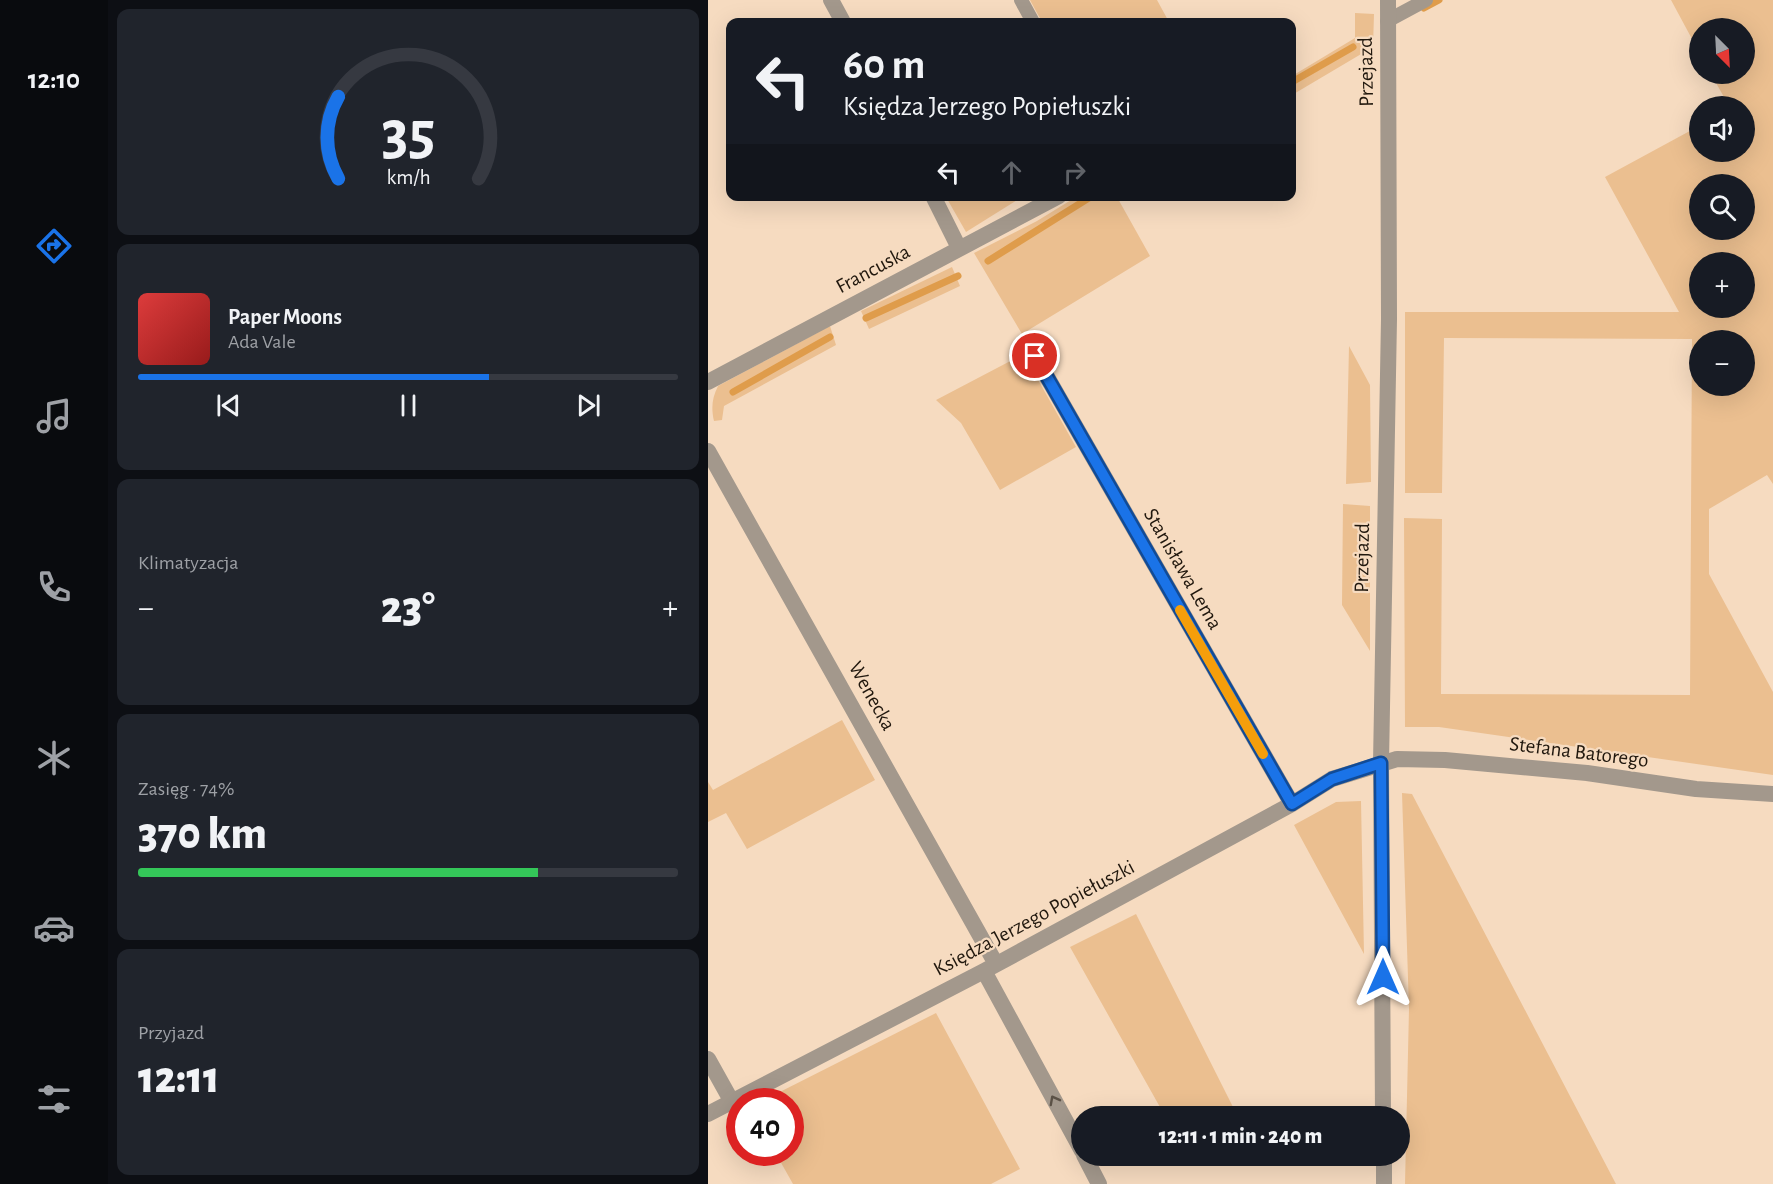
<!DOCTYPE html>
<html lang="pl">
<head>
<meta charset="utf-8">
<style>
  :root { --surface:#171b24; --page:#20242c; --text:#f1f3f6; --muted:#9ea1a6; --line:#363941; --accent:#1a73e8 }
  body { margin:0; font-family:"Alegreya Sans",sans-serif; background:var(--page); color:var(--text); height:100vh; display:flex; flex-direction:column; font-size:22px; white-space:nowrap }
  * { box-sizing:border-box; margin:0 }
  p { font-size:20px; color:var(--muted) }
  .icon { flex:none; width:33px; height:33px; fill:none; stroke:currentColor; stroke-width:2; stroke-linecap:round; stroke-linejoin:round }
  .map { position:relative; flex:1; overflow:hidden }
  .panel { display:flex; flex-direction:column; gap:9px; padding:9px; background:#0d0f14; width:600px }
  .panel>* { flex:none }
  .guide { position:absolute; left:18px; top:18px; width:570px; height:183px; border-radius:12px; box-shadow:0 6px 24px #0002; background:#171b24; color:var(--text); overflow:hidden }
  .needle { width:39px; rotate:156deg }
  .buttons { position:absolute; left:981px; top:18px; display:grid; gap:12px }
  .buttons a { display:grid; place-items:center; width:66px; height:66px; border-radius:50%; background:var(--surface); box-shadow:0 6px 24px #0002; font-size:30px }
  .speed { position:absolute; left:18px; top:1088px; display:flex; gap:12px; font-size:30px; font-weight:700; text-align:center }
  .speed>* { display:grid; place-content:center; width:78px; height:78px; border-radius:50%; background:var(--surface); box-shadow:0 6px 24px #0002; line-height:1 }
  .speed .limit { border:9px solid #d22; background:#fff; color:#111 }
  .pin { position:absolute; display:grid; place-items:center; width:51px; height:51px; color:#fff; margin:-26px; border:3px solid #fff; border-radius:50%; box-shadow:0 2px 6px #0007 }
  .me { position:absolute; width:66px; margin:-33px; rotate:0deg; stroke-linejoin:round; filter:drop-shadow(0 0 4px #0008) }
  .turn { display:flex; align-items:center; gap:21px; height:126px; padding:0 18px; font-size:27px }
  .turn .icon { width:78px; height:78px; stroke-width:2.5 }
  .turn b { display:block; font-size:42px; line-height:51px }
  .lanes { display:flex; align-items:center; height:57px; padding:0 18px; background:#0003; justify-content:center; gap:30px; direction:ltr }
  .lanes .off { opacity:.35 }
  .big { font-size:45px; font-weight:800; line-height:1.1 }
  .panel .widget { flex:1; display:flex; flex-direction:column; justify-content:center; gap:9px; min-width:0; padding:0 21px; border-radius:12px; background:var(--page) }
  .panel .dial { align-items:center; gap:0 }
  .dial svg { height:156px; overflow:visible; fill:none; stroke:var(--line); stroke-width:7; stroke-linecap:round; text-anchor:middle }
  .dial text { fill:var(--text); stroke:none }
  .song { display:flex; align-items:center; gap:18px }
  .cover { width:72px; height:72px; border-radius:9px; background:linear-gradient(135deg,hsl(0 70% 55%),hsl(0 70% 35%)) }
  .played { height:6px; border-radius:3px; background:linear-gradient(90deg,var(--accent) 65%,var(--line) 65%) }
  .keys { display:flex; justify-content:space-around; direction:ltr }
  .heat { display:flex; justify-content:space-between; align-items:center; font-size:33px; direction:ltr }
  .charge { height:9px; border-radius:4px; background:linear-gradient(90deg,#34c759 74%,var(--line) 0) }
  .trip { position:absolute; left:363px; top:1106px; width:339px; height:60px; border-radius:30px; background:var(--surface); box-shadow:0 6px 24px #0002; font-weight:800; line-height:60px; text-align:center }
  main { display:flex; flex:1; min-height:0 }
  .menu { display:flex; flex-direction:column; width:108px; justify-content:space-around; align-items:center; background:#090b0e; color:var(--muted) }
  .menu .icon { width:42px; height:42px }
  .menu .active { color:var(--accent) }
  .menu b { font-size:27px; color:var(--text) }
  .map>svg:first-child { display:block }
</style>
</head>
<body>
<main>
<nav class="menu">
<b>12:10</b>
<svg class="icon active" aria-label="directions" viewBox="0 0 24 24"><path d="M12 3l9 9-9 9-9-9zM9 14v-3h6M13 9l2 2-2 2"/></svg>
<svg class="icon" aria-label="music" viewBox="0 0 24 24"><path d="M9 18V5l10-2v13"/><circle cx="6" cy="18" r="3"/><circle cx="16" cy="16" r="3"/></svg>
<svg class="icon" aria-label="phone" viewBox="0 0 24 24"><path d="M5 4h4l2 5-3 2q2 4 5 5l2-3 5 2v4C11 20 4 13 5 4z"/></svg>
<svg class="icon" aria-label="climate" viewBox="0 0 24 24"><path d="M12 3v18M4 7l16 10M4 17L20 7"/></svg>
<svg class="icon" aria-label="car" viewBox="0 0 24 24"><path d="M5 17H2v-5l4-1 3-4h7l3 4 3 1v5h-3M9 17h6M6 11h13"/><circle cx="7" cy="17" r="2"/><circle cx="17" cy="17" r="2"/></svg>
<svg class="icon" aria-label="filters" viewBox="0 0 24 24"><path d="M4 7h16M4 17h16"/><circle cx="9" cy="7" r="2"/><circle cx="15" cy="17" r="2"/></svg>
</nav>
<section class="panel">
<div class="widget dial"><svg viewBox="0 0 100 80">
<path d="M14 69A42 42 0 1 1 86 69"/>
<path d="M14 69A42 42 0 0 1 14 27" stroke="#1a73e8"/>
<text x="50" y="56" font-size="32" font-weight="700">35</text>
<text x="50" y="72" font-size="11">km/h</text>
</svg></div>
<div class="widget">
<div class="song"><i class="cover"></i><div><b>Paper Moons</b><p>Ada Vale</p></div></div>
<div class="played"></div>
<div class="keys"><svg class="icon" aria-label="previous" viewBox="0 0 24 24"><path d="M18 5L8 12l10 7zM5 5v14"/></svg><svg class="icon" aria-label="pause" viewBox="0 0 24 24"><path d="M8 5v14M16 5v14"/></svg><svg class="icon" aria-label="next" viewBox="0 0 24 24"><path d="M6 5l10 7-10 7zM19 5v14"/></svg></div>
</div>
<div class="widget"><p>Klimatyzacja</p>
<div class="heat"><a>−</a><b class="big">23°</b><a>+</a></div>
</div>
<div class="widget"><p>Zasięg · 74%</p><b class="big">370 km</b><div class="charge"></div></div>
<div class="widget"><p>Przyjazd</p><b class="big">12:11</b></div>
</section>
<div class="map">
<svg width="1065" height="1184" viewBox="0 0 1065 1184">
  <rect width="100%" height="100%" fill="#f6dbc0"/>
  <path fill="#ebbf90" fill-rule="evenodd" d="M322,0H449L461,22H334Z
    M963,0H1065V484L1059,475L1001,509V574L1065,692V775L731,727H697L696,518L734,519L733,694L982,695L984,339L736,338L734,493H697V312H971L897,177L991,126L992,152H1036V106H1021L1003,74H1036V28H992L991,52ZM1036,184V230H992V184ZM992,262H1036V308H992ZM992,340H1036V386H992Z
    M647,13L666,14L665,47L584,95V76L647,38Z
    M238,197H314L258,232Z
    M409,197L442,256L314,334L266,253L329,221L368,197Z
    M244,267L252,286L161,329L153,311Z
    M122,326L128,345L16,406L14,420L6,421C3,408 4,398 10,386Z
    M641,346L662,385L663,482L638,484Z
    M312,356L329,378L368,447L292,490L253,423L228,400Z
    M635,504L662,506V651L634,605Z
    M134,720L167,780L39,849L18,813L0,822V782L5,790Z
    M694,793L704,794L908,1184H697L701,1009Z
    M653,801L656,954L586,825L628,802Z
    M428,914L525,1107L506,1116H457L362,947Z
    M228,1013L312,1169L283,1184H85L67,1152H82V1101H54Z"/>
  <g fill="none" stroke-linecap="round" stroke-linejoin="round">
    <path stroke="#df9c4b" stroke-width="7" d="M716,8L731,0
      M584,82L645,47
      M280,261L384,196
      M158,318L250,276
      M25,392L122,337"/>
    <path stroke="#a3988c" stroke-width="14" d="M313,0L325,22
      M679,21L718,0"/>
    <path stroke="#a3988c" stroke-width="16" d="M123,0L135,22
      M225,196L251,248
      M327,356L584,804
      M0,382L351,196
      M0,451L288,964
      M276,971L374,1151
      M0,1059L24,1102
      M0,1114L276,971L584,804L624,779L689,759L737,760L879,773L988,789L1065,794
      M376,1155L391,1184"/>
    <path stroke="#a3988c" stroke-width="16" d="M675,1116L673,763L681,319L680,0
      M676,1155V1184"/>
  </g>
  <defs><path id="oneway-chevron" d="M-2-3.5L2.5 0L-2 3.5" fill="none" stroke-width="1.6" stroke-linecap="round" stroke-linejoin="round" transform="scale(1.5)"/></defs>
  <use stroke="#5b5146" href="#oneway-chevron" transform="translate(346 1100) rotate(-118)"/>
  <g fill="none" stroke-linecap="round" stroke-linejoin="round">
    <defs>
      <path id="route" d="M327,356L584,804L624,779L673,763L675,977"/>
    </defs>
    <use href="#route" stroke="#114b97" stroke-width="15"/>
    <use href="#route" stroke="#1a73e8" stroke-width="10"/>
    <path stroke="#f59e0b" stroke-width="10" d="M472,610L555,754"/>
  </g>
  <g text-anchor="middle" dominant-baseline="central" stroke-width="4.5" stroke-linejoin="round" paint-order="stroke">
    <g font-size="21" fill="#20170d" stroke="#f6dbc0">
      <text transform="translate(658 72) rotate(-91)">Przejazd</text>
      <text transform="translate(165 269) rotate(-28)">Francuska</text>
      <text transform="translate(654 558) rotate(-89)">Przejazd</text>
      <text transform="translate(475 569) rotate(60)">Stanisława Lema</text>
      <text transform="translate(164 696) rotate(61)">Wenecka</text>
      <text transform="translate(871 752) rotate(7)">Stefana Batorego</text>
      <text transform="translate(326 918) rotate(-28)">Księdza Jerzego Popiełuszki</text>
    </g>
  </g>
</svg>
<div class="buttons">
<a><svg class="needle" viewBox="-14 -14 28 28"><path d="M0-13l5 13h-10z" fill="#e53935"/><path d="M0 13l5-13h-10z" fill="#9ea1a6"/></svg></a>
<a><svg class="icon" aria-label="sound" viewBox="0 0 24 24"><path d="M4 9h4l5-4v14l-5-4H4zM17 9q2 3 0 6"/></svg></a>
<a><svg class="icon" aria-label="search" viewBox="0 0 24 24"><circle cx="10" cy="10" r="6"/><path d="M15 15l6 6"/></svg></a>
<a>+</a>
<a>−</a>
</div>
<div class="speed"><div class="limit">40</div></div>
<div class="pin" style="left:327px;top:356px;background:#d93025"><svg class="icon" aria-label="arrive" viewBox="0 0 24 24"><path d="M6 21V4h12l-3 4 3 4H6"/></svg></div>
<svg class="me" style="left:675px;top:977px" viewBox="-20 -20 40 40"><path d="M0-17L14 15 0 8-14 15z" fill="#1a73e8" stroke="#fff" stroke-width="4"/></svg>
<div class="trip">12:11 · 1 min · 240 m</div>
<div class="guide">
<div class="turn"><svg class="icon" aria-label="left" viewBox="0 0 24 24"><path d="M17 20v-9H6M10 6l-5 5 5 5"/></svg><div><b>60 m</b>Księdza Jerzego Popiełuszki</div></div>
<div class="lanes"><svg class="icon" aria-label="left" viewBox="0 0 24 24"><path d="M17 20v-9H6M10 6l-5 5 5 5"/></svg><svg class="icon off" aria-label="ahead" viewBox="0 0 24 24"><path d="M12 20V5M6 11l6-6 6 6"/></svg><svg class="icon off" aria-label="right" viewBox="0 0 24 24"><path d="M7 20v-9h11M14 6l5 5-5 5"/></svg></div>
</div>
</div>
</main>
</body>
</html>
